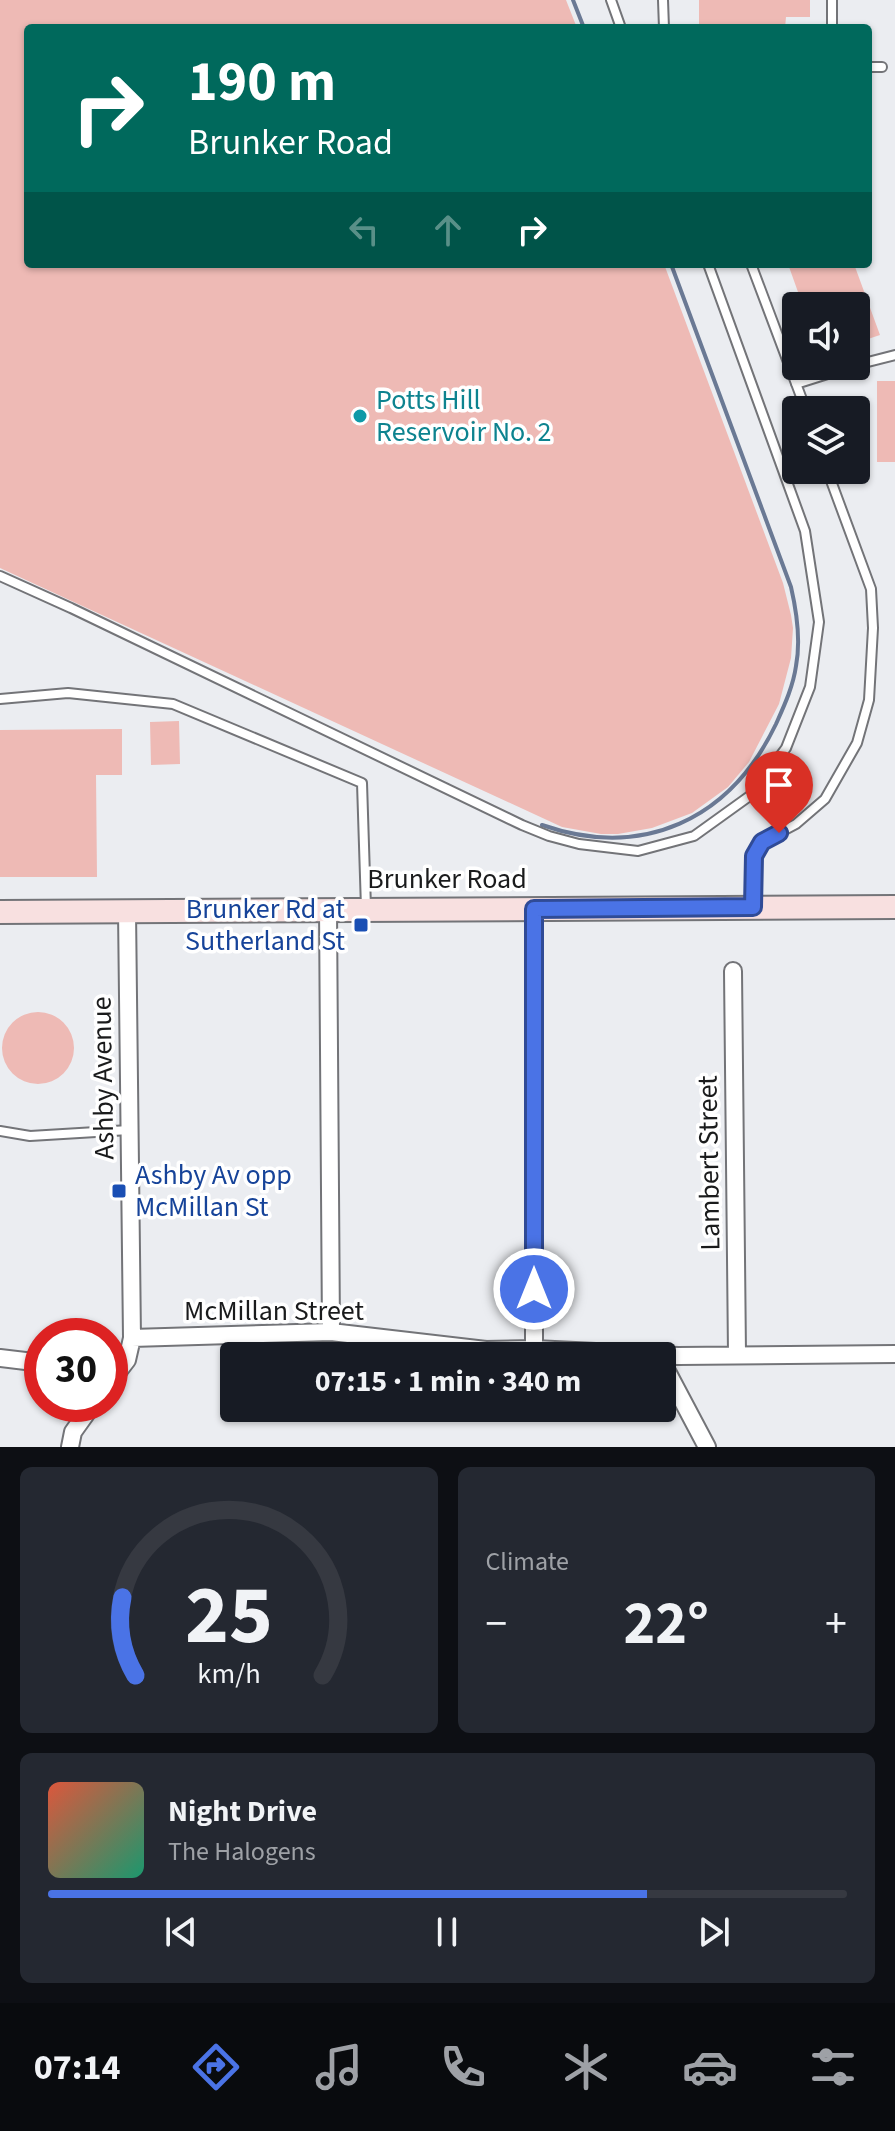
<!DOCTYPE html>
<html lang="en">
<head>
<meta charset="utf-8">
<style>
  :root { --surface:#171b24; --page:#242831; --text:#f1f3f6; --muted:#9ea1a6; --line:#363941; --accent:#4a73e6 }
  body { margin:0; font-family:"Source Sans 3",sans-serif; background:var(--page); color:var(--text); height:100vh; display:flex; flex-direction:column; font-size:30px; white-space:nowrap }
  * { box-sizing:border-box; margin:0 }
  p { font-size:26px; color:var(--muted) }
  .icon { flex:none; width:44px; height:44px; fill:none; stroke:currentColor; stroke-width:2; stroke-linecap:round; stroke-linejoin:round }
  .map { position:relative; height:1447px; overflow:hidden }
  .panel { display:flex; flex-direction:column; gap:20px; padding:20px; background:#0d0f14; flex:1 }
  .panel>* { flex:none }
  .banner { position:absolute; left:24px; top:24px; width:848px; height:244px; border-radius:8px; box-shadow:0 2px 6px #0004; background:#00695c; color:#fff; overflow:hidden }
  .fabs { position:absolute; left:782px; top:292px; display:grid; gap:16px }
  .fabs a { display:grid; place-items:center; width:88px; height:88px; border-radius:8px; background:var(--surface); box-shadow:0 2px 6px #0004; font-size:40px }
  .speed { position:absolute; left:24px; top:1318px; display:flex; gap:16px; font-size:40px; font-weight:700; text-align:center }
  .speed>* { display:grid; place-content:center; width:104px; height:104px; border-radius:50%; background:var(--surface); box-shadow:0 2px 6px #0004; line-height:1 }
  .speed .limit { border:12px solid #d22; background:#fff; color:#111 }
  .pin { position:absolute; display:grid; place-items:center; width:68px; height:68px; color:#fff; margin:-82px -34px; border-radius:50% 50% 50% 0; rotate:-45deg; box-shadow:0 0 8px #0007 }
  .pin .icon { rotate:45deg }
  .me { position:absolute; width:88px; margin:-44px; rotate:0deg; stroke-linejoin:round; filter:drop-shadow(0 0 6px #0008) }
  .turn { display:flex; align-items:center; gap:28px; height:168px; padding:0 32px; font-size:36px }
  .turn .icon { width:104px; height:104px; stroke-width:2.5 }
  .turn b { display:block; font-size:56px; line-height:68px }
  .lanes { display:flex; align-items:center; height:76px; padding:0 32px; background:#0003; justify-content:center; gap:40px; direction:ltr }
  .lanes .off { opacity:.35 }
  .big { font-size:60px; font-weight:700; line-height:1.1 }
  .panel .card { flex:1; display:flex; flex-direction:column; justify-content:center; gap:12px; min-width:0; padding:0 28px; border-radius:12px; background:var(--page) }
  .panel .dial { align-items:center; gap:0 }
  .dial svg { height:208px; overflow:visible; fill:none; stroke:var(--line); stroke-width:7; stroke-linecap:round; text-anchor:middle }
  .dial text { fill:var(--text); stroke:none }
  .song { display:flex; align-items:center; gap:24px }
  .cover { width:96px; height:96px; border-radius:12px; background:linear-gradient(135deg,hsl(10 70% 55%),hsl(160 70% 35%)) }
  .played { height:8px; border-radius:4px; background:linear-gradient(90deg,var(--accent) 75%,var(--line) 75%) }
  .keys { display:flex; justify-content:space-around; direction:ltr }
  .heat { display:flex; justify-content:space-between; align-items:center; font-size:44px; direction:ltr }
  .panel .tiles { flex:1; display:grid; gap:20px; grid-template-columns:1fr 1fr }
  .card:last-child { grid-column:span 2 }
  .trip { position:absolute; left:220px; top:1342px; width:456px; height:80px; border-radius:8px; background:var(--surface); box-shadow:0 2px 6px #0004; font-weight:700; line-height:80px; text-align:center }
  .tab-bar { display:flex; height:128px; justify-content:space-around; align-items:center; background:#090b0e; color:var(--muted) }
  .tab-bar .icon { width:56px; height:56px }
  .tab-bar .active { color:var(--accent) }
  .tab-bar b { font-size:36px; color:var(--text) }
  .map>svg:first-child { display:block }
</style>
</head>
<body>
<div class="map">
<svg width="895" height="1447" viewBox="0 0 895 1447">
  <rect width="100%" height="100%" fill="#ebedf1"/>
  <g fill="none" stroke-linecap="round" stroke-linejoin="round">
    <path stroke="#6a7994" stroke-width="4" d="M573,0L584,28
      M542,825C643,860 730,820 776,724C784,706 793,687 796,666C801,640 797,613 791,587L671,264"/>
  </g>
  <path fill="#eebab5" d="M0,0H566L577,28H28V264H664L783,583L791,615L793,628L791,658L779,704L749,762L728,787L692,813L652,828L618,834H601L562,827L0,568Z
    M699,0H810V17H786L785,28H699Z
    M788,264H854L880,335L856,343V306H803Z
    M877,381H895V462H877Z
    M179,721L180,764L151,765L150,722Z
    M122,729V775H96L97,877H0V730Z
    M2 1048a36 36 0 1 1 72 0a36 36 0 1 1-72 0Z"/>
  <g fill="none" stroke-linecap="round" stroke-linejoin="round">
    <defs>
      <path id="service" d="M611,0L621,28
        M663,0L664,28
        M832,28V0
        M868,67H882
        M751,264L806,410
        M856,365L895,355
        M796,384L853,366
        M0,576L71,608L522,825L549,836L579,844L638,851L694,836L751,795L786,748L810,687L819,622L805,531L708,264
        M0,699L68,693L173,704L362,783L366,908
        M753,906L754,856L762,842L796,824L825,799L857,743L869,700L873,628L871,589L827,470
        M0,1131L30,1136L129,1130"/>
      <path id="minor" d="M328,909L331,1332
        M733,971L737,1354
        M132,1338L331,1332L486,1350L534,1349L678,1356L895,1354
        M534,1349V909
        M0,1358L42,1363
        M662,1362L707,1447
        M110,1382L127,1360L132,1338L127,911
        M70,1447L73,1432L93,1404"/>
      <path id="secondary" d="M0,912L895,907"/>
    </defs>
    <use href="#service" stroke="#737478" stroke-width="12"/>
    <use href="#minor" stroke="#737478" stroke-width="20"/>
    <use href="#secondary" stroke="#737478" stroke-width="26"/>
    <use href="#service" stroke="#fff" stroke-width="8"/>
    <use href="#minor" stroke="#fff" stroke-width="16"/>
    <use href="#secondary" stroke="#f8e0e0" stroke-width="22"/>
  </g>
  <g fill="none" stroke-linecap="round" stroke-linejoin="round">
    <defs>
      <path id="route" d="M534,1289V909L753,907L754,856L762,842L779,833"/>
    </defs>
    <use href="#route" stroke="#304b96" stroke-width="20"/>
    <use href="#route" stroke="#4a73e6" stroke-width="14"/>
  </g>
  <circle fill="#0f9aa8" stroke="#fff" stroke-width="3" cx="360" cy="416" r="8"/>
  <g fill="#1a4fb4" stroke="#fff" stroke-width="3">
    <rect x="353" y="917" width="16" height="16" rx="4"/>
    <rect x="111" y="1183" width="16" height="16" rx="4"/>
  </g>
  <g text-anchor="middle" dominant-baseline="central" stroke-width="7" stroke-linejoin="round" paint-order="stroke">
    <g font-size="28" fill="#0d838f" stroke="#fff" text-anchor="start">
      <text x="376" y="400">Potts Hill<tspan x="376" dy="32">Reservoir No. 2</tspan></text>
    </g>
    <g font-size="28" fill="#1a1b1c" stroke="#fff">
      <text x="447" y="879">Brunker Road</text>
      <text transform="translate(103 1078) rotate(-91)">Ashby Avenue</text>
      <text transform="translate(709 1163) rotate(-91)">Lambert Street</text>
      <text x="274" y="1311">McMillan Street</text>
    </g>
    <g font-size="28" fill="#164399" stroke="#fff" text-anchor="end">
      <text x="345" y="909">Brunker Rd at<tspan x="345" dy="32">Sutherland St</tspan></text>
      <text x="135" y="1175" text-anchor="start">Ashby Av opp<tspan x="135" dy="32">McMillan St</tspan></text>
    </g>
  </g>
</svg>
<div class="fabs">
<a><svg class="icon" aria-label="sound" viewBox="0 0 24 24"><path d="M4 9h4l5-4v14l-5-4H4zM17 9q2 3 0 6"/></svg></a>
<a><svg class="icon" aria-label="layers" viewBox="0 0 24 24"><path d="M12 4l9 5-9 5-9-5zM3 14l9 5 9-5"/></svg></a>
</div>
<div class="speed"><div class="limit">30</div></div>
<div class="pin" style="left:779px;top:833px;background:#d93025"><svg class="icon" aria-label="arrive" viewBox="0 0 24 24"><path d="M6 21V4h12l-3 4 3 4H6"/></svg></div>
<svg class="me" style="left:534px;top:1289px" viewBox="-20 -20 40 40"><circle r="17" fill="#4a73e6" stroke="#fff" stroke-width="3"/><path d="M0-11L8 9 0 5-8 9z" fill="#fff"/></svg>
<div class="trip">07:15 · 1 min · 340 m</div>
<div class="banner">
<div class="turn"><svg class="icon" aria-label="right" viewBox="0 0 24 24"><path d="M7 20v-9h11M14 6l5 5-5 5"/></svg><div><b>190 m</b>Brunker Road</div></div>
<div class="lanes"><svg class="icon off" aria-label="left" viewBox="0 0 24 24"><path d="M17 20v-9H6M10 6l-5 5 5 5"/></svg><svg class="icon off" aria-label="ahead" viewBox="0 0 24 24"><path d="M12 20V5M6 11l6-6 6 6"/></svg><svg class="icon" aria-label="right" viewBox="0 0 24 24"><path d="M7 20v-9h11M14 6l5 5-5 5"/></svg></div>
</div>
</div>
<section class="panel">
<div class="tiles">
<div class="card dial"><svg viewBox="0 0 100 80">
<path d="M14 69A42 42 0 1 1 86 69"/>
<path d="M14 69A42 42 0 0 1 9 39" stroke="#4a73e6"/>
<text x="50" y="56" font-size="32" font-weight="700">25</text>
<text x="50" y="72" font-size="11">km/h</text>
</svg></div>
<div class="card"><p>Climate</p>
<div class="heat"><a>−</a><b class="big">22°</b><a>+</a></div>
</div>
<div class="card">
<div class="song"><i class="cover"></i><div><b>Night Drive</b><p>The Halogens</p></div></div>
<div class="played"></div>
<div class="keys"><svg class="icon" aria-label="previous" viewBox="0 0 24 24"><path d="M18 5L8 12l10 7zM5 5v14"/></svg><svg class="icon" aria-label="pause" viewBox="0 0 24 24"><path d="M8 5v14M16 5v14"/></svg><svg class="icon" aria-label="next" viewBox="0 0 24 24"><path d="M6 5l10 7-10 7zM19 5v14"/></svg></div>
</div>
</div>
</section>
<nav class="tab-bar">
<b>07:14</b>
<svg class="icon active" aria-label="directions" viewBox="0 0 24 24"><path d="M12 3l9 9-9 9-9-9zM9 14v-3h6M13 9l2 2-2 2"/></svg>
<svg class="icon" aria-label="music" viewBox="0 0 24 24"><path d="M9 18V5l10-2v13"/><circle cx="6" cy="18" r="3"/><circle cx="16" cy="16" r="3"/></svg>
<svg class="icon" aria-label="phone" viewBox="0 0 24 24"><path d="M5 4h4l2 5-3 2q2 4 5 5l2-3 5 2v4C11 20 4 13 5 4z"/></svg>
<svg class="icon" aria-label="climate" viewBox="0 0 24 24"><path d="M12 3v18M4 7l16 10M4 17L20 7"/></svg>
<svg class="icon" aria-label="car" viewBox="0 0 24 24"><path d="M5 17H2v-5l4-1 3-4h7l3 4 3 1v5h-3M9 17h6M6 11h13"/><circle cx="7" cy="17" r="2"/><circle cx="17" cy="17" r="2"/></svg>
<svg class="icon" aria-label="filters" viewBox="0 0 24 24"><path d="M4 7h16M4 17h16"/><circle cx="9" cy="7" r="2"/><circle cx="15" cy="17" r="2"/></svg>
</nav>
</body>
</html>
